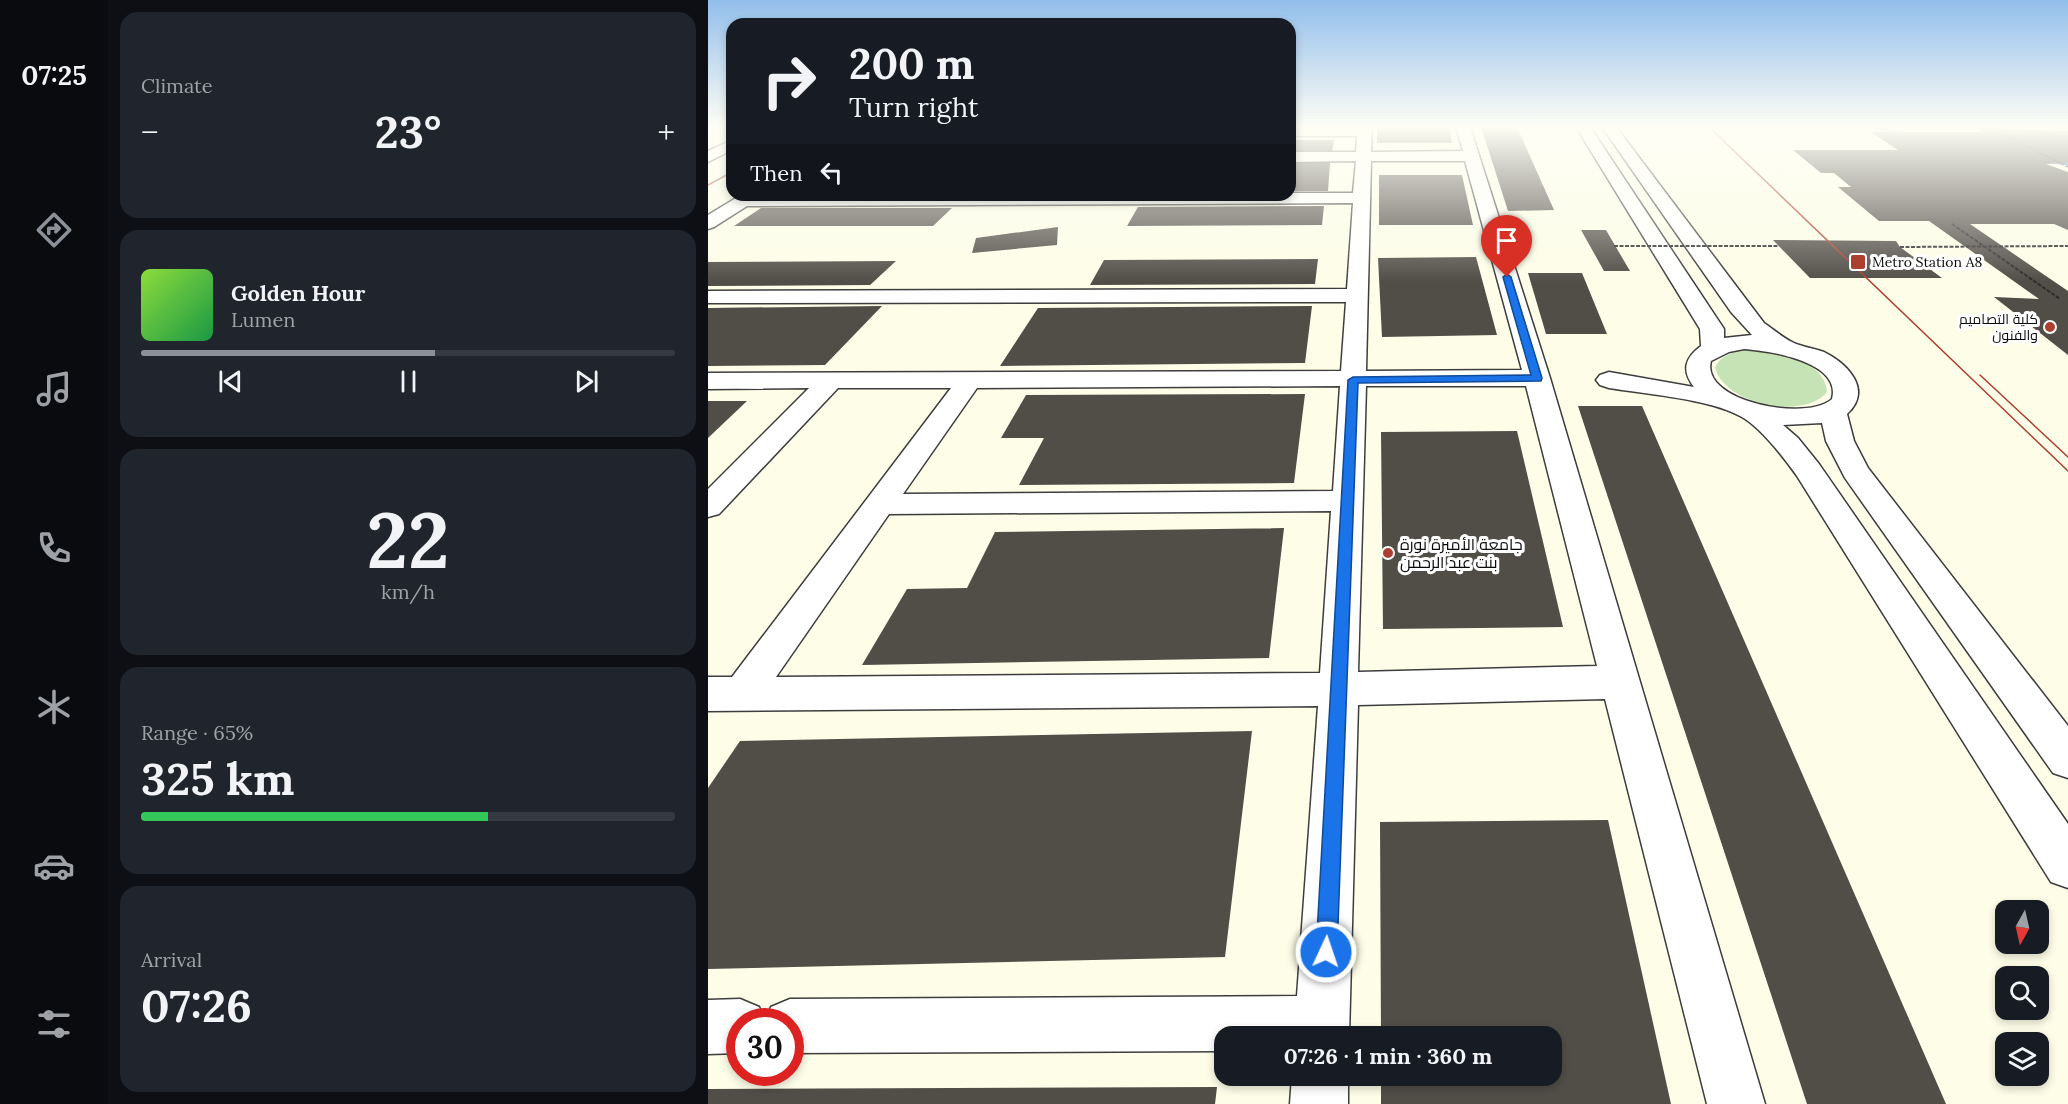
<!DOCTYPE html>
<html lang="en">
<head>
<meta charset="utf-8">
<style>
  :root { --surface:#171b24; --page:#20242c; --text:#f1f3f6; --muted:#9ea1a6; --line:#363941; --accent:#8c9099 }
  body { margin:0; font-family:Lora,Cairo,serif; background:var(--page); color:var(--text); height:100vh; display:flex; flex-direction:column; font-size:22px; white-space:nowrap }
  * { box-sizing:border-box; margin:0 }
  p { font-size:20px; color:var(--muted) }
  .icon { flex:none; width:33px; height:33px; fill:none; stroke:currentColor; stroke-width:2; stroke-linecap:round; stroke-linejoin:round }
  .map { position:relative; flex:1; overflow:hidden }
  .drawer { display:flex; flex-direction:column; gap:12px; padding:12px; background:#0d0f14; width:600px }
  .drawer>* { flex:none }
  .top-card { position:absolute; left:18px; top:18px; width:570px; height:183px; border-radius:18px; box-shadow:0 3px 9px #0003; background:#171b24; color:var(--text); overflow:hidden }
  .needle { width:39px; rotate:188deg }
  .controls { position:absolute; left:1287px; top:900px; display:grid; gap:12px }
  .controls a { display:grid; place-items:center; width:54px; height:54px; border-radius:12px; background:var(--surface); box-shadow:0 3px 9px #0003; font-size:30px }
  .speed { position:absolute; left:18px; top:1008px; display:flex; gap:12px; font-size:30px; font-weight:700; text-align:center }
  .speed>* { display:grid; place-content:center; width:78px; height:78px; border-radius:50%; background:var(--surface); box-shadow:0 3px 9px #0003; line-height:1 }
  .speed .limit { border:9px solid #d22; background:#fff; color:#111 }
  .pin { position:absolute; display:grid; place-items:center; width:51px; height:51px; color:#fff; margin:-62px -26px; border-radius:50% 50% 50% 0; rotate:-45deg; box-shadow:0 0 6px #0007 }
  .pin .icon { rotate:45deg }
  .me { position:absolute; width:66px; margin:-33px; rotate:3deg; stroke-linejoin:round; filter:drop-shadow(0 0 4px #0008) }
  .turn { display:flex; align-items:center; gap:21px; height:126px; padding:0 24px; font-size:27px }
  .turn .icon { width:78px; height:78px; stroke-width:2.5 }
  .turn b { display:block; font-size:42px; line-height:51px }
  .then { display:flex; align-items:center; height:57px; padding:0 24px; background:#0003; gap:12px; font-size:22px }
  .big { font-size:45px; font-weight:700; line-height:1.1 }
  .drawer .widget { flex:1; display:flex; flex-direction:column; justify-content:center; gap:9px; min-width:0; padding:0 21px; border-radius:18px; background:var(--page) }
  .drawer .dial { align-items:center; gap:0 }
  .dial b { font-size:78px; line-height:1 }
  .song { display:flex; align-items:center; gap:18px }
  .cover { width:72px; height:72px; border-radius:9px; background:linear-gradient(135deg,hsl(90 70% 55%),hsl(140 70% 35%)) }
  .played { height:6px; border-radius:3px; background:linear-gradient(90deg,var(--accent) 55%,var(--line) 55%) }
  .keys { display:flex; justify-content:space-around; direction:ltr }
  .heat { display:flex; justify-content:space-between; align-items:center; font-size:33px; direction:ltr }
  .charge { height:9px; border-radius:4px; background:linear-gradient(90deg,#34c759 65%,var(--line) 0) }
  .trip { position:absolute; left:506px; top:1026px; width:348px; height:60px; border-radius:18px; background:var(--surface); box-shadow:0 3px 9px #0003; font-weight:700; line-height:60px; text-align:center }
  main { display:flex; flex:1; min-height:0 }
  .tab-bar { display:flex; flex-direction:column; width:108px; justify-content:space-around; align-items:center; background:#090b0e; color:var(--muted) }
  .tab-bar .icon { width:42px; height:42px }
  .tab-bar .current { color:var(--accent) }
  .tab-bar b { font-size:27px; color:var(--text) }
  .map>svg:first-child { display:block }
</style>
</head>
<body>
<main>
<nav class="tab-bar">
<b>07:25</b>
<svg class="icon current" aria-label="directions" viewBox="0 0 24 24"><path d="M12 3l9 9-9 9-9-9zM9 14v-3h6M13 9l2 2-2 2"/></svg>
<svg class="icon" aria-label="music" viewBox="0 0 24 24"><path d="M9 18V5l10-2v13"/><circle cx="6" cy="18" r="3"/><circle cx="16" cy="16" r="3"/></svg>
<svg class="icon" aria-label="phone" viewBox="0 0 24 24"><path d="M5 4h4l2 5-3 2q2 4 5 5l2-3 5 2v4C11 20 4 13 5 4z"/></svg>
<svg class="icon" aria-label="climate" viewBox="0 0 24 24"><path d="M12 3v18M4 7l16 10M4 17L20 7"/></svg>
<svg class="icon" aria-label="car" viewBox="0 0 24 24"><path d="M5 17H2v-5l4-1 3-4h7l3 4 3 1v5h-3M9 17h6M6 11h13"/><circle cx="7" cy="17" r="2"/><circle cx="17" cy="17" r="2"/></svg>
<svg class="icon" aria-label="filters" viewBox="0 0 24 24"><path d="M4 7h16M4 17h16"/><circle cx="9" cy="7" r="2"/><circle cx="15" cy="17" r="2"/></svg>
</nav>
<section class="drawer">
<div class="widget"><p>Climate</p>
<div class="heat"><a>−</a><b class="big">23°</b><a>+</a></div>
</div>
<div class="widget">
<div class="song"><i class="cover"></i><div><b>Golden Hour</b><p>Lumen</p></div></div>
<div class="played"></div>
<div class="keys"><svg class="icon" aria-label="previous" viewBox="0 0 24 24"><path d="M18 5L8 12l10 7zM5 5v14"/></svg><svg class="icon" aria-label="pause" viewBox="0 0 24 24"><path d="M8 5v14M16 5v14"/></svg><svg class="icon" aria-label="next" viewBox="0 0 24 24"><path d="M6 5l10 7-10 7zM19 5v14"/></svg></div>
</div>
<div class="widget dial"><b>22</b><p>km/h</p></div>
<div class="widget"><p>Range · 65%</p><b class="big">325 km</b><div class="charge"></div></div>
<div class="widget"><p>Arrival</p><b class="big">07:26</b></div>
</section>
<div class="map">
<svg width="1360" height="1104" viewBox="0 0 1360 1104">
  <rect width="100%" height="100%" fill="#fdfde8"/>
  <path fill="#c6e3b6" d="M1049,350C1074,353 1117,361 1119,392C1096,421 1015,404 1007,367C1016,351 1032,351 1049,350Z"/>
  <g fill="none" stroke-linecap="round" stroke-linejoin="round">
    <path stroke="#3f76c0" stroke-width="3" d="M1167,127L1198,134
      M1345,162L1360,164"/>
  </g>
  <path fill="#514d47" d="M669,127H741L744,143H669Z
    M773,127H809L846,210L800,211Z
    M1269,128L1360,131V163L1338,164L1360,172V230L1346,224H1262L1360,291V355L1286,297L1331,299L1221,221H1171L1130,187H1143L1126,173H1113L1085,150H1190L1163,132H1274Z
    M582,140H626L624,152H582Z
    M582,163H622L620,191H582Z
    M671,175H754L765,225H671Z
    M616,206L614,225L419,226L430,207Z
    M53,208H244L225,226H26Z
    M350,227L349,245L264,253L268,238Z
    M873,230H898L922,271H896Z
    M1065,240L1188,241L1192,247L1234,278H1102Z
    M768,257L789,335L674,337L670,258Z
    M610,259L607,284L382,285L396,260Z
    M188,261L162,285L0,286V262Z
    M820,273H874L899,334H838Z
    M174,306L117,365L0,366V308Z
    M604,306L597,363L292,366L330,308Z
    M597,394L586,483L311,485L336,438H293L318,395Z
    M0,401H39L0,438Z
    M870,406H934L1238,1104H1099Z
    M809,431L855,627L675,629L673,432Z
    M576,528L561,658L154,665L199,589L259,588L287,532Z
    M544,731L517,957L0,969V788L32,741Z
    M900,820L963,1104H673V1076H843V1036H673L672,822Z
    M509,1087L507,1104H0V1089Z"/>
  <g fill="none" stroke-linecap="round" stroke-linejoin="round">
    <defs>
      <path id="minor" d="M664,127L663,152L755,151L748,127H762L842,378L1057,1104H999L897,699L650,705L641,1036H516V1051L82,1053V1022H32V1053L0,1054V1000L32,999L51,1007L57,1021L63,1007L82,999L589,996L610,706L0,711V677H24L243,388H130L11,514L0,517V489L101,388L0,389V373L633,371L638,302L0,303V291L639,289L645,203L39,206L6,227L0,229V215L33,195H582V193H645L648,161L582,162V152H648L649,136H582V128ZM663,161H757L814,370L658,371ZM632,386L625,491L195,494L269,388ZM658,386H818L889,666L650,672ZM623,511L612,673L68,677L181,514Z
        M868,127H882L1016,329V338L1044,335L1023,312L894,127H908L1056,323C1065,329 1074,337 1084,342C1093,347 1106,348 1116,352C1140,364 1165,390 1139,414L1146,441L1160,468L1360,726V778L1345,773L1137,478L1118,441L1114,423L1075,425L1090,438L1111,464L1360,824V888L1343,882L1089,476C1076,458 1052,426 1032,416C1002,399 937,394 901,388L892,385L888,380L892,375L901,372L986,387C973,370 977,358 993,346L992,329ZM1036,349C1061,351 1134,361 1124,399C1099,422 992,402 1003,361L1021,352Z
        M24,140V150L0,162V151Z
        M584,1076H640V1104H582Z"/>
    </defs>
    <use href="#minor" stroke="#3d3d3d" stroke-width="3"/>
    <path stroke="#2c2c2c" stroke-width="1.5" stroke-dasharray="3 1.5" stroke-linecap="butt" d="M1281,127L1360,167"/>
    <path stroke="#2c2c2c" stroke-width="2" stroke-dasharray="4 1.5" stroke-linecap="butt" d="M1244,224L1352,299
      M1192,247L1360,246"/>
    <use href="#minor" fill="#fff" fill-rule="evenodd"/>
    <path stroke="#ac3f2f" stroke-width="1.5" d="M1001,127L1360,471
      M0,185L24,172
      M1272,375L1360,457"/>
    <path stroke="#2c2c2c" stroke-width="2" stroke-dasharray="4 1.5" stroke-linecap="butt" d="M906,246H1071"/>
  </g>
  <linearGradient id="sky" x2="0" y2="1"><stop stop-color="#92beeb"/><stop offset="0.45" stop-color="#fefef5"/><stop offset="1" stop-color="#fefef5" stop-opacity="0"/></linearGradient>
  <rect width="1360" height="282" fill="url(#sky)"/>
  <path fill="#1a73e8" stroke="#114b97" stroke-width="1.5" d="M799,274L803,277L834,378L833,381L650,383L629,952L626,959L618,962L611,959L608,952L640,380L645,377L823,375L795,277Z"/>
  <g fill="#ac3f2f" stroke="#fff" stroke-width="2">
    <rect x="1142" y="254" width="16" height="16" rx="3"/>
    <circle cx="1342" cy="327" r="6"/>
    <circle cx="680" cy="553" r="6"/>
  </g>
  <g text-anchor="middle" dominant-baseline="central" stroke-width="6" stroke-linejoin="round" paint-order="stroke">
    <g font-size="14" fill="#0a0a0a" stroke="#fff" text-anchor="start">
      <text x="1164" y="262">Metro Station A8</text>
      <text x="1330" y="319" text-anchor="end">كلية التصاميم<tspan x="1330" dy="16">والفنون</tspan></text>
    </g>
    <g font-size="16" fill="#0a0a0a" stroke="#fff" text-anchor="start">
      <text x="692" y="544">جامعة الأميرة نورة<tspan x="692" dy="18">بنت عبد الرحمن</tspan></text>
    </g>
  </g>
</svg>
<div class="controls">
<a><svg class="needle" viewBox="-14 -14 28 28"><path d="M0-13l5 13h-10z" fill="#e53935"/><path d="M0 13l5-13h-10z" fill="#9ea1a6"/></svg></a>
<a><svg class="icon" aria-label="search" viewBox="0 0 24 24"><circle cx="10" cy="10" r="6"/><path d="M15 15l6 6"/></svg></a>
<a><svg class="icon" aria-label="layers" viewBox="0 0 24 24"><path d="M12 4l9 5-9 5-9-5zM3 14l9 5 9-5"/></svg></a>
</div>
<div class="speed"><div class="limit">30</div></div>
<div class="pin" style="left:799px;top:277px;background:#d93025"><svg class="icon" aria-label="arrive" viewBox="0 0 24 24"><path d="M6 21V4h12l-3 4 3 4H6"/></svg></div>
<svg class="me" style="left:618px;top:952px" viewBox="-20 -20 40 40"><circle r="17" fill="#1a73e8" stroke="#fff" stroke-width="3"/><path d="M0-11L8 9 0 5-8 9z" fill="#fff"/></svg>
<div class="trip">07:26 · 1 min · 360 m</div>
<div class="top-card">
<div class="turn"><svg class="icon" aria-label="right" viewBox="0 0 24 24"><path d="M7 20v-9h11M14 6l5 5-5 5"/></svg><div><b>200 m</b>Turn right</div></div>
<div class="then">Then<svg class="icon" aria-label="left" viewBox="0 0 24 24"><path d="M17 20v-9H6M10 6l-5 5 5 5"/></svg></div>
</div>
</div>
</main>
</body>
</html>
